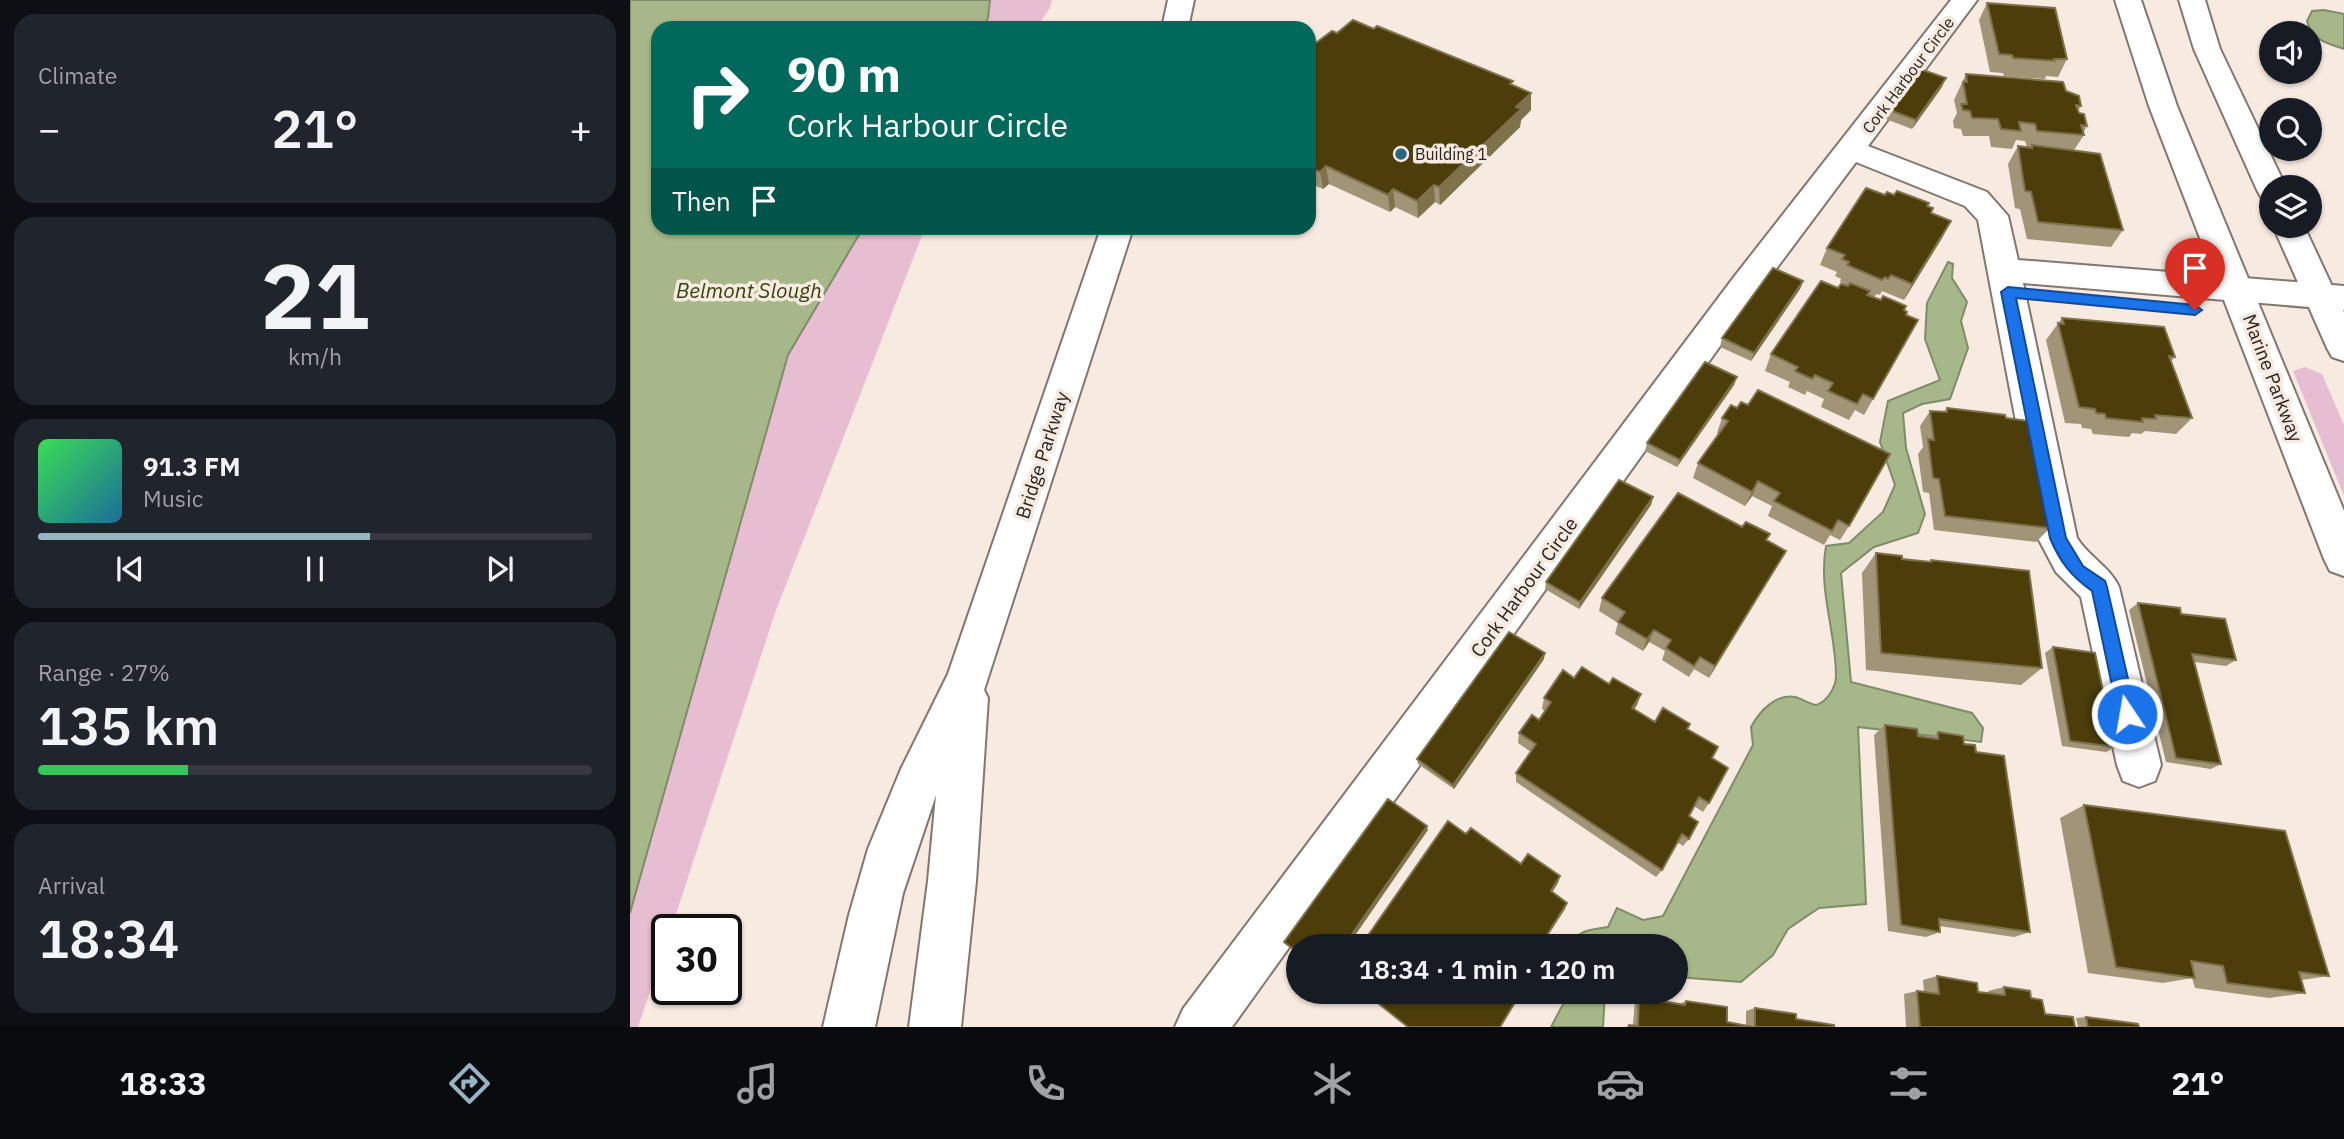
<!DOCTYPE html>
<html lang="en">
<head>
<meta charset="utf-8">
<style>
  :root { --surface:#171b24; --page:#20242c; --text:#f1f3f6; --muted:#9ea1a6; --line:#363941; --accent:#97b4c0 }
  body { margin:0; font-family:"IBM Plex Sans",sans-serif; background:var(--page); color:var(--text); height:100vh; display:flex; flex-direction:column; font-size:26px; white-space:nowrap }
  * { box-sizing:border-box; margin:0 }
  p { font-size:23px; color:var(--muted) }
  .icon { flex:none; width:38px; height:38px; fill:none; stroke:currentColor; stroke-width:2; stroke-linecap:round; stroke-linejoin:round }
  .map { position:relative; flex:1; overflow:hidden }
  .sheet { display:flex; flex-direction:column; gap:14px; padding:14px; background:#0d0f14; width:630px }
  .sheet>* { flex:none }
  .top-card { position:absolute; left:21px; top:21px; width:665px; height:214px; border-radius:21px; box-shadow:0 2px 5px #0004; background:#00695c; color:#fff; overflow:hidden }
  .fabs { position:absolute; left:1629px; top:21px; display:grid; gap:14px }
  .fabs a { display:grid; place-items:center; width:63px; height:63px; border-radius:50%; background:var(--surface); box-shadow:0 2px 5px #0004; font-size:35px }
  .speed { position:absolute; left:21px; top:914px; display:flex; gap:14px; font-size:35px; font-weight:700; text-align:center }
  .speed>* { display:grid; place-content:center; width:91px; height:91px; border-radius:50%; background:var(--surface); box-shadow:0 2px 5px #0004; line-height:1 }
  .speed .limit { border:4px solid #111; border-radius:10px; background:#fff; color:#111 }
  .pin { position:absolute; display:grid; place-items:center; width:60px; height:60px; color:#fff; margin:-72px -30px; border-radius:50% 50% 50% 0; rotate:-45deg; box-shadow:0 0 7px #0007 }
  .pin .icon { rotate:45deg }
  .me { position:absolute; width:77px; margin:-38px; rotate:348deg; stroke-linejoin:round; filter:drop-shadow(0 0 5px #0008) }
  .turn { display:flex; align-items:center; gap:24px; height:147px; padding:0 21px; font-size:32px }
  .turn .icon { width:91px; height:91px; stroke-width:2.5 }
  .turn b { display:block; font-size:49px; line-height:60px }
  .then { display:flex; align-items:center; height:66px; padding:0 21px; background:#0003; gap:14px; font-size:26px }
  .big { font-size:52px; font-weight:600; line-height:1.1 }
  .sheet .card { flex:1; display:flex; flex-direction:column; justify-content:center; gap:10px; min-width:0; padding:0 24px; border-radius:21px; background:var(--page) }
  .sheet .dial { align-items:center; gap:0 }
  .dial b { font-size:91px; line-height:1 }
  .song { display:flex; align-items:center; gap:21px }
  .cover { width:84px; height:84px; border-radius:10px; background:linear-gradient(135deg,hsl(130 70% 55%),hsl(200 70% 35%)) }
  .played { height:7px; border-radius:4px; background:linear-gradient(90deg,var(--accent) 60%,var(--line) 60%) }
  .keys { display:flex; justify-content:space-around; direction:ltr }
  .heat { display:flex; justify-content:space-between; align-items:center; font-size:38px; direction:ltr }
  .charge { height:10px; border-radius:5px; background:linear-gradient(90deg,#34c759 27%,var(--line) 0) }
  .trip { position:absolute; left:656px; top:934px; width:402px; height:70px; border-radius:35px; background:var(--surface); box-shadow:0 2px 5px #0004; font-weight:600; line-height:70px; text-align:center }
  .menu { display:flex; height:112px; justify-content:space-around; align-items:center; background:#090b0e; color:var(--muted) }
  .menu .icon { width:49px; height:49px }
  .menu .active { color:var(--accent) }
  .menu b { font-size:32px; color:var(--text) }
  main { display:flex; flex:1; min-height:0 }
  .map>svg:first-child { display:block }
</style>
</head>
<body>
<main>
<section class="sheet">
<div class="card"><p>Climate</p>
<div class="heat"><a>−</a><b class="big">21°</b><a>+</a></div>
</div>
<div class="card dial"><b>21</b><p>km/h</p></div>
<div class="card">
<div class="song"><i class="cover"></i><div><b>91.3 FM</b><p>Music</p></div></div>
<div class="played"></div>
<div class="keys"><svg class="icon" aria-label="previous" viewBox="0 0 24 24"><path d="M18 5L8 12l10 7zM5 5v14"/></svg><svg class="icon" aria-label="pause" viewBox="0 0 24 24"><path d="M8 5v14M16 5v14"/></svg><svg class="icon" aria-label="next" viewBox="0 0 24 24"><path d="M6 5l10 7-10 7zM19 5v14"/></svg></div>
</div>
<div class="card"><p>Range · 27%</p><b class="big">135 km</b><div class="charge"></div></div>
<div class="card"><p>Arrival</p><b class="big">18:34</b></div>
</section>
<div class="map">
<svg width="1714" height="1027" viewBox="0 0 1714 1027">
  <rect width="100%" height="100%" fill="#f7eae1"/>
  <path fill="#e7bed1" d="M359,0H422L420,8L406,28H352Z
    M233,228H295L145,613L41,929H37V941L8,1027H0V913L158,355Z
    M1675,367L1692,374L1714,425V496L1663,371Z"/>
  <path fill="#a6b889" stroke="#808b6a" stroke-width="2" d="M0,0H360L358,18L352,28H28V228H233L158,355L0,913Z
    M1694,10L1714,14V49C1696,43 1682,40 1677,21L1682,11Z
    M1318,262L1323,264L1322,278L1337,302L1331,321L1338,348L1320,399L1292,404L1273,413L1276,448L1295,514L1288,533L1244,547L1211,573L1221,682L1342,713L1353,728L1351,742L1228,727L1236,904L1189,908L1158,929L1143,955L1111,982L1047,977L1046,947H941C945,929 963,930 978,927L987,908L1013,920L1033,916L1123,745L1121,727C1129,712 1146,693 1165,697C1173,699 1179,704 1186,705C1197,702 1206,687 1206,676C1206,632 1188,590 1196,546L1219,543L1253,512L1265,485L1250,442L1258,401L1310,380L1295,339L1297,303Z
    M946,992H975L973,1027H921L932,1006Z"/>
  <g fill="none" stroke-linecap="round" stroke-linejoin="round">
    <defs>
      <path id="minor" d="M1321,0H1347L1238,146L1357,192L1378,216L1388,260L1714,286V310L1393,283L1447,538C1459,557 1480,567 1489,587L1531,765L1525,781L1509,787L1493,781L1487,765L1451,597L1426,572L1408,538L1348,220L1335,206L1226,162L1128,293L602,1027H545L553,1009L1104,277Z"/>
      <path id="tertiary" d="M538,0H564L558,28H532Z
        M471,228H503L354,690L358,698L346,881L331,1027H279L298,881L306,795L273,893L245,1027H193L219,915L238,849L271,769L318,674Z"/>
      <path id="secondary" d="M1485,0H1511L1547,106L1714,511V576L1700,571L1694,559L1519,106Z
        M1549,0H1575L1590,49L1656,187H1642V200L1631,197L1627,190L1564,49Z
        M1643,226H1674L1714,312V361L1702,357L1697,348Z"/>
    </defs>
    <use href="#minor" stroke="#82776f" stroke-width="4"/>
    <use href="#tertiary" stroke="#82776f" stroke-width="4"/>
    <use href="#secondary" stroke="#82776f" stroke-width="4"/>
    <use href="#minor" fill="#fff" fill-rule="evenodd"/>
    <use href="#tertiary" fill="#fff" fill-rule="evenodd"/>
    <use href="#secondary" fill="#fff" fill-rule="evenodd"/>
  </g>
  <path fill="#a29476" d="M1357,3L1437,59L1428,77L1416,76L1415,79L1374,76L1373,73L1360,72L1349,20Z
    M679,48L883,85L901,110L891,120L890,127L810,205L805,202L788,218L765,207L760,212L699,184L693,189L679,183Z
    M1336,74L1436,91L1451,106L1448,111L1457,126L1453,133L1454,135L1444,150L1493,230L1481,247L1397,239L1390,209L1385,208L1378,164L1388,146L1397,147L1395,141L1386,140L1382,149L1361,147L1359,136H1333L1331,129L1324,128L1323,121L1327,113L1324,100Z
    M1312,87L1282,129L1253,118L1257,109Z
    M1255,195L1297,206L1312,238L1274,300L1252,291L1250,295L1247,294L1244,297L1238,294L1274,310L1276,315L1288,320L1234,415L1225,410L1219,420L1191,407L1194,399L1177,391L1175,395L1158,387L1160,382L1135,371L1141,354L1208,288L1218,286L1210,282L1211,279L1205,276L1207,272L1190,265L1197,248Z
    M1173,281L1170,289L1121,361L1090,347L1092,338Z
    M1432,318L1545,357L1541,361L1562,418L1546,434L1515,431L1511,434L1502,433L1499,437L1463,434L1461,429L1452,428L1451,424L1435,423L1416,340Z
    M1107,377L1104,385L1047,467L1015,451L1017,443Z
    M1101,405L1219,526L1210,540L1200,535L1194,545L1138,516L1142,506L1122,496L1115,506L1063,478L1068,463L1089,434L1087,433L1092,418Z
    M1317,408L1420,528L1406,542L1304,530L1299,493L1293,492L1288,454L1293,447L1290,426L1300,411L1314,412Z
    M1023,497L1021,505L949,609L915,589L916,582Z
    M1137,540L1156,551L1079,678L1064,669L1059,677L1032,660L1035,651L1019,642L1013,651L985,634L988,623L969,611L972,598Z
    M1246,553L1272,559L1299,562L1301,560L1412,668L1391,685L1236,670L1232,573Z
    M1508,603L1551,614L1606,660L1596,666L1564,662L1591,764L1581,769L1536,762L1499,610Z
    M1423,647L1485,747L1476,752L1432,746L1415,653Z
    M914,659L824,789L788,764L787,759Z
    M944,678L979,684L1011,694L1004,709L1025,722L1057,729L1082,758L1079,803L1073,812L1064,806L1059,816V839L1053,846L1047,842L1032,870L1026,877L886,782V773L901,752L888,743L889,733L909,720L915,711L912,709L914,698Z
    M1255,725L1288,736L1301,738L1308,732L1334,744L1346,752L1400,932L1384,937L1309,926L1310,932L1296,937L1258,931L1244,735Z
    M1454,805L1699,976L1671,980L1675,993L1639,998L1565,988L1562,978L1533,983L1458,973L1430,818Z
    M1307,976L1348,992L1359,993L1358,991L1374,987L1401,998L1415,1014L1445,1027H1276L1274,994L1287,991L1294,992L1293,980Z
    M1009,997L1050,1004L1056,1001L1097,1022L1116,1026V1011L1125,1008L1166,1019L1204,1027H996L999,1025H1003L1005,1000Z
    M1456,1017L1509,1027H1448L1446,1018Z"/>
  <path fill="#7f714b" d="M1316,78L1312,87L1282,129L1286,120Z
    M901,93V110L891,120L890,127L810,205L809,187L886,107Z
    M696,166L699,184L693,189L690,172Z
    M804,185L805,202L788,218L787,201Z
    M763,189L765,207L760,212L758,195Z
    M1321,221L1312,238L1274,300L1282,284Z
    M1173,281L1170,289L1121,361L1124,353Z
    M1107,377L1104,385L1047,467L1050,460Z
    M1128,481L1122,496L1115,506L1122,492Z
    M1023,497L1021,505L949,609L950,602Z
    M1156,551L1148,564L1079,678L1085,666Z
    M1024,630L1019,642L1013,651L1017,639Z
    M915,653L914,659L824,789L823,785Z
    M1011,694L1007,705L998,719L1002,708Z
    M797,826L798,830L717,947H713Z
    M930,876L928,883L919,897L921,891Z
    M937,903L935,909L915,940L917,935Z"/>
  <path fill="#4c3d0b" stroke="#7f714b" stroke-width="2" d="M1357,3L1425,8L1437,59H1424L1425,61L1383,58L1382,55L1369,54Z
    M723,20L744,29L747,26L883,81L880,84L901,93L886,107L891,109L809,187L804,185L787,201L763,189L758,195L696,166L690,172L679,167V48L702,31L707,33Z
    M1287,68L1316,78L1286,120L1257,109Z
    M1336,74L1433,82L1436,91L1449,96L1451,106L1446,105L1449,113L1454,114L1457,126L1451,125L1454,135L1407,131L1405,124L1389,122L1391,131L1371,129L1368,119L1342,118L1340,111L1333,110L1331,104H1337L1333,82H1337Z
    M1402,145L1470,154L1493,230L1408,222L1401,192L1395,191L1388,146L1402,148Z
    M1236,188L1255,195L1257,192L1264,195L1267,191L1299,203L1297,206L1303,208L1301,213L1321,221L1282,284L1261,275L1258,279L1255,277L1252,280L1217,265L1219,262L1212,259L1215,255L1197,248Z
    M1143,268L1173,281L1124,353L1092,338Z
    M1191,281L1208,288L1211,284L1218,286L1220,283L1240,291L1237,295L1251,300L1253,296L1276,306L1274,310L1277,312L1276,315L1288,320L1243,399L1233,394L1227,404L1198,391L1203,383L1185,375L1182,379L1165,371L1168,367L1141,354Z
    M1432,318L1534,327L1545,357L1539,356L1562,418L1525,415L1526,419L1512,418L1513,422L1476,418L1475,414L1466,413L1465,409L1449,407L1428,323L1434,324Z
    M1075,362L1107,377L1050,460L1017,443Z
    M1128,390L1260,454L1219,526L1208,520L1202,531L1144,501L1150,493L1128,481L1122,492L1068,463L1098,421L1092,418L1101,405L1107,408L1111,402L1118,405Z
    M1317,408L1375,415L1376,418L1398,421L1420,528L1315,516L1309,479L1303,478L1298,439L1304,440L1300,411L1317,412Z
    M989,480L1023,497L950,602L916,582Z
    M1048,493L1112,527L1116,522L1140,534L1136,540L1156,551L1085,666L1070,657L1064,666L1036,648L1041,640L1024,630L1017,639L988,622L995,612L972,598Z
    M1246,553L1272,556V559L1301,562V560L1399,571L1412,668L1251,653Z
    M1508,603L1550,608L1551,614L1595,619L1606,660L1562,654L1591,764L1546,758Z
    M879,632L915,653L823,785L787,759Z
    M1423,647L1465,653L1485,747L1440,741Z
    M952,667L979,684L983,678L1011,694L1002,708L1025,722L1033,708L1060,724L1057,729L1088,747L1082,758L1098,768L1079,803L1069,797L1059,816L1068,822L1059,839L1052,834L1032,870L886,773L906,744L889,733L902,715L909,720L921,702L914,698L933,670L944,678Z
    M1255,725L1287,729L1288,736L1308,739V732L1333,736L1334,744L1345,745L1346,752L1374,756L1400,932L1309,919L1310,932L1271,925Z
    M758,799L797,826L713,947H668V953L654,942Z
    M1454,805L1655,831L1699,976L1669,972L1675,993L1597,983L1593,966L1561,961L1565,978L1486,967Z
    M818,821L836,834L841,828L891,864L898,854L930,876L921,891L937,903L917,935L923,940L919,947H730Z
    M1307,976L1347,983L1348,992L1375,995L1374,987L1400,991L1401,998L1412,1000L1415,1014L1443,1017L1445,1027H1290L1287,991L1309,994Z
    M734,992H878L887,999L870,1027H778Z
    M1009,997L1055,1005L1056,1001L1097,1007V1022L1123,1027H999V1025L1008,1026Z
    M1125,1008L1166,1014V1019L1204,1025V1027H1125Z
    M1456,1017L1508,1024L1509,1027H1458Z"/>
  <path fill="#1a73e8" stroke="#114b97" stroke-width="2" d="M1378,287L1565,305L1572,310L1565,315L1386,298L1436,538L1453,566L1475,581L1477,587L1506,714L1504,720L1497,723L1491,720L1488,714L1462,591C1441,576 1430,562 1420,538L1371,292Z"/>
  <circle fill="#2a667e" stroke="#f7eae1" stroke-width="2.5" cx="771" cy="154" r="7"/>
  <g text-anchor="middle" dominant-baseline="central" stroke-width="7" stroke-linejoin="round" paint-order="stroke">
    <g font-size="16" fill="#282320" stroke="#f7eae1">
      <text transform="translate(1278 75) rotate(-53)">Cork Harbour Circle</text>
    </g>
    <g font-size="16" fill="#282320" stroke="#f7eae1" text-anchor="start">
      <text x="785" y="154">Building 1</text>
    </g>
    <g font-size="19" fill="#282320" stroke="#f7eae1">
      <text transform="translate(1643 378) rotate(69)">Marine Parkway</text>
      <text transform="translate(412 455) rotate(-72)">Bridge Parkway</text>
      <text transform="translate(894 587) rotate(-54)">Cork Harbour Circle</text>
    </g>
    <g font-size="21" font-style="italic" fill="#33430d" stroke="#f7eae1">
      <text x="119" y="290">Belmont Slough</text>
    </g>
  </g>
</svg>
<div class="fabs">
<a><svg class="icon" aria-label="sound" viewBox="0 0 24 24"><path d="M4 9h4l5-4v14l-5-4H4zM17 9q2 3 0 6"/></svg></a>
<a><svg class="icon" aria-label="search" viewBox="0 0 24 24"><circle cx="10" cy="10" r="6"/><path d="M15 15l6 6"/></svg></a>
<a><svg class="icon" aria-label="layers" viewBox="0 0 24 24"><path d="M12 4l9 5-9 5-9-5zM3 14l9 5 9-5"/></svg></a>
</div>
<div class="speed"><div class="limit">30</div></div>
<div class="pin" style="left:1565px;top:310px;background:#d93025"><svg class="icon" aria-label="arrive" viewBox="0 0 24 24"><path d="M6 21V4h12l-3 4 3 4H6"/></svg></div>
<svg class="me" style="left:1497px;top:714px" viewBox="-20 -20 40 40"><circle r="17" fill="#1a73e8" stroke="#fff" stroke-width="3"/><path d="M0-11L8 9 0 5-8 9z" fill="#fff"/></svg>
<div class="trip">18:34 · 1 min · 120 m</div>
<div class="top-card">
<div class="turn"><svg class="icon" aria-label="right" viewBox="0 0 24 24"><path d="M7 20v-9h11M14 6l5 5-5 5"/></svg><div><b>90 m</b>Cork Harbour Circle</div></div>
<div class="then">Then<svg class="icon" aria-label="arrive" viewBox="0 0 24 24"><path d="M6 21V4h12l-3 4 3 4H6"/></svg></div>
</div>
</div>
</main>
<nav class="menu">
<b>18:33</b>
<svg class="icon active" aria-label="directions" viewBox="0 0 24 24"><path d="M12 3l9 9-9 9-9-9zM9 14v-3h6M13 9l2 2-2 2"/></svg>
<svg class="icon" aria-label="music" viewBox="0 0 24 24"><path d="M9 18V5l10-2v13"/><circle cx="6" cy="18" r="3"/><circle cx="16" cy="16" r="3"/></svg>
<svg class="icon" aria-label="phone" viewBox="0 0 24 24"><path d="M5 4h4l2 5-3 2q2 4 5 5l2-3 5 2v4C11 20 4 13 5 4z"/></svg>
<svg class="icon" aria-label="climate" viewBox="0 0 24 24"><path d="M12 3v18M4 7l16 10M4 17L20 7"/></svg>
<svg class="icon" aria-label="car" viewBox="0 0 24 24"><path d="M5 17H2v-5l4-1 3-4h7l3 4 3 1v5h-3M9 17h6M6 11h13"/><circle cx="7" cy="17" r="2"/><circle cx="17" cy="17" r="2"/></svg>
<svg class="icon" aria-label="filters" viewBox="0 0 24 24"><path d="M4 7h16M4 17h16"/><circle cx="9" cy="7" r="2"/><circle cx="15" cy="17" r="2"/></svg>
<b>21°</b>
</nav>
</body>
</html>
